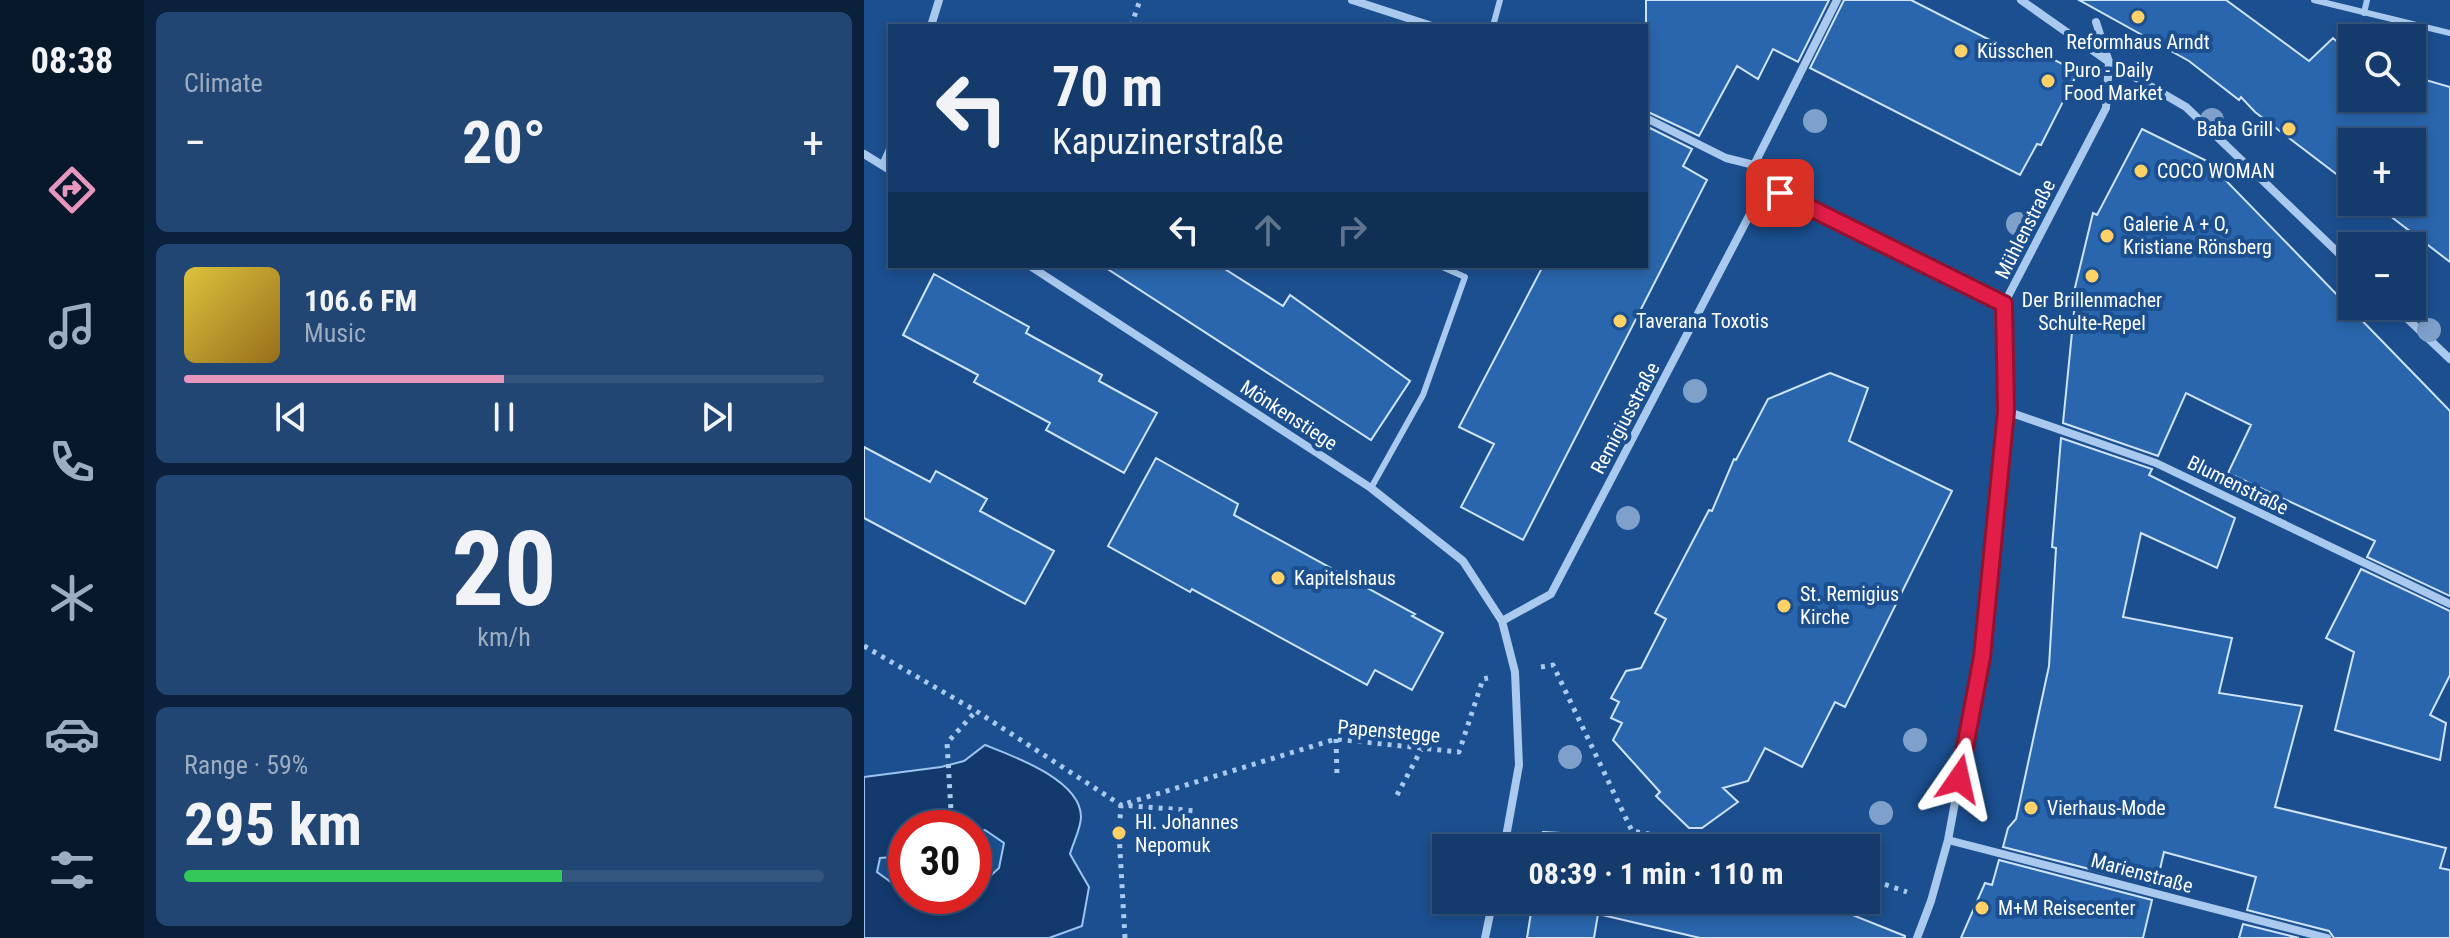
<!DOCTYPE html>
<html lang="en">
<head>
<meta charset="utf-8">
<style>
  :root { --surface:#143b6b; --page:#214673; --text:#f1f3f6; --muted:#9dadc1; --line:#33557e; --accent:#e797bd }
  body { margin:0; font-family:"Roboto Condensed",sans-serif; background:var(--page); color:var(--text); height:100vh; display:flex; flex-direction:column; font-size:30px; white-space:nowrap }
  * { box-sizing:border-box; margin:0 }
  p { font-size:26px; color:var(--muted) }
  .icon { flex:none; width:44px; height:44px; fill:none; stroke:currentColor; stroke-width:2; stroke-linecap:round; stroke-linejoin:round }
  .map { position:relative; flex:1; overflow:hidden }
  .drawer { display:flex; flex-direction:column; gap:12px; padding:12px; background:#0b203b; width:720px }
  .drawer>* { flex:none }
  .guide { position:absolute; left:24px; top:24px; width:760px; height:244px; border-radius:0px; box-shadow:0 4px 12px #0003,0 0 0 2px var(--line); background:#143b6b; color:var(--text); overflow:hidden }
  .tools { position:absolute; left:1474px; top:24px; display:grid; gap:16px }
  .tools a { display:grid; place-items:center; width:88px; height:88px; border-radius:0px; background:var(--surface); box-shadow:0 4px 12px #0003,0 0 0 2px var(--line); font-size:40px }
  .speed { position:absolute; left:24px; top:810px; display:flex; gap:16px; font-size:40px; font-weight:700; text-align:center }
  .speed>* { display:grid; place-content:center; width:104px; height:104px; border-radius:50%; background:var(--surface); box-shadow:0 4px 12px #0003,0 0 0 2px var(--line); line-height:1 }
  .speed .limit { border:12px solid #d22; background:#fff; color:#111 }
  .pin { position:absolute; display:grid; place-items:center; width:68px; height:68px; color:#fff; margin:-34px; border-radius:16px; box-shadow:0 4px 12px #0006 }
  .me { position:absolute; width:88px; margin:-44px; rotate:11deg; stroke-linejoin:round; filter:drop-shadow(0 0 6px #0008) }
  .turn { display:flex; align-items:center; gap:28px; height:168px; padding:0 32px; font-size:36px }
  .turn .icon { width:104px; height:104px; stroke-width:2.5 }
  .turn b { display:block; font-size:56px; line-height:68px }
  .lanes { display:flex; align-items:center; height:76px; padding:0 32px; background:#0003; justify-content:center; gap:40px; direction:ltr }
  .lanes .off { opacity:.35 }
  .big { font-size:60px; font-weight:700; line-height:1.1 }
  .drawer .widget { flex:1; display:flex; flex-direction:column; justify-content:center; gap:12px; min-width:0; padding:0 28px; border-radius:12px; background:var(--page) }
  .drawer .dial { align-items:center; gap:0 }
  .dial b { font-size:104px; line-height:1 }
  .song { display:flex; align-items:center; gap:24px }
  .cover { width:96px; height:96px; border-radius:12px; background:linear-gradient(135deg,hsl(50 70% 55%),hsl(40 70% 35%)) }
  .played { height:8px; border-radius:4px; background:linear-gradient(90deg,var(--accent) 50%,var(--line) 50%) }
  .keys { display:flex; justify-content:space-around; direction:ltr }
  .heat { display:flex; justify-content:space-between; align-items:center; font-size:44px; direction:ltr }
  .charge { height:12px; border-radius:6px; background:linear-gradient(90deg,#34c759 59%,var(--line) 0) }
  .trip { position:absolute; left:568px; top:834px; width:448px; height:80px; border-radius:0px; background:var(--surface); box-shadow:0 4px 12px #0003,0 0 0 2px var(--line); font-weight:700; line-height:80px; text-align:center }
  main { display:flex; flex:1; min-height:0 }
  .tabs { display:flex; flex-direction:column; width:144px; justify-content:space-around; align-items:center; background:#08182b; color:var(--muted) }
  .tabs .icon { width:56px; height:56px }
  .tabs .on { color:var(--accent) }
  .tabs b { font-size:36px; color:var(--text) }
  .map>svg:first-child { display:block }
</style>
</head>
<body>
<main>
<nav class="tabs">
<b>08:38</b>
<svg class="icon on" aria-label="directions" viewBox="0 0 24 24"><path d="M12 3l9 9-9 9-9-9zM9 14v-3h6M13 9l2 2-2 2"/></svg>
<svg class="icon" aria-label="music" viewBox="0 0 24 24"><path d="M9 18V5l10-2v13"/><circle cx="6" cy="18" r="3"/><circle cx="16" cy="16" r="3"/></svg>
<svg class="icon" aria-label="phone" viewBox="0 0 24 24"><path d="M5 4h4l2 5-3 2q2 4 5 5l2-3 5 2v4C11 20 4 13 5 4z"/></svg>
<svg class="icon" aria-label="climate" viewBox="0 0 24 24"><path d="M12 3v18M4 7l16 10M4 17L20 7"/></svg>
<svg class="icon" aria-label="car" viewBox="0 0 24 24"><path d="M5 17H2v-5l4-1 3-4h7l3 4 3 1v5h-3M9 17h6M6 11h13"/><circle cx="7" cy="17" r="2"/><circle cx="17" cy="17" r="2"/></svg>
<svg class="icon" aria-label="filters" viewBox="0 0 24 24"><path d="M4 7h16M4 17h16"/><circle cx="9" cy="7" r="2"/><circle cx="15" cy="17" r="2"/></svg>
</nav>
<section class="drawer">
<div class="widget"><p>Climate</p>
<div class="heat"><a>−</a><b class="big">20°</b><a>+</a></div>
</div>
<div class="widget">
<div class="song"><i class="cover"></i><div><b>106.6 FM</b><p>Music</p></div></div>
<div class="played"></div>
<div class="keys"><svg class="icon" aria-label="previous" viewBox="0 0 24 24"><path d="M18 5L8 12l10 7zM5 5v14"/></svg><svg class="icon" aria-label="pause" viewBox="0 0 24 24"><path d="M8 5v14M16 5v14"/></svg><svg class="icon" aria-label="next" viewBox="0 0 24 24"><path d="M6 5l10 7-10 7zM19 5v14"/></svg></div>
</div>
<div class="widget dial"><b>20</b><p>km/h</p></div>
<div class="widget"><p>Range · 59%</p><b class="big">295 km</b><div class="charge"></div></div>
</section>
<div class="map">
<svg width="1586" height="938" viewBox="0 0 1586 938">
  <rect width="100%" height="100%" fill="#1b4f8f"/>
  <path fill="#123a6d" stroke="#9cc4f0" stroke-width="2" fill-rule="evenodd" d="M121,745C149,756 217,780 217,817C217,828 209,843 206,854L225,887L218,926L185,938H0V777L77,767L100,761ZM42,828H110V833L121,830L140,843L135,868L110,891V896L52,898L42,896V893L13,872L16,858L42,856Z"/>
  <path fill="#2a66ad" stroke="#cfe3fa" stroke-width="2" d="M782,0H965L934,62L909,49L894,79L873,66L835,136L782,111Z
    M980,0H1047L1165,60L1179,54L1214,72L1177,145L1173,144L1156,175L946,68Z
    M1215,0H1362L1445,61L1469,38L1488,55V98H1536L1548,109V76L1586,87V262L1508,202H1548V142H1488V186L1391,112L1377,97L1375,100L1325,61Z
    M782,126L828,149L819,166L843,180L659,540L597,507L630,444L595,427L679,266H782Z
    M1278,129L1343,161L1586,411V596L1503,557L1511,541L1364,473L1387,425L1322,393L1294,456L1199,423L1211,302L1208,300L1229,213L1233,215Z
    M239,266H356L419,306L426,295L546,381L507,440Z
    M70,274L165,327L162,333L238,375L235,381L293,413L260,473L182,430L186,423L110,382L114,375L39,335Z
    M966,373L1004,388L985,441L1088,491L981,707L971,702L938,767L901,748L884,781L859,788L874,802L838,828H825L792,796L796,792L749,740L758,723L747,718L755,702L747,698L762,671L777,668L802,619L791,613L845,510L848,511L870,459L872,460L904,399Z
    M1197,438L1288,469L1285,475L1371,518L1353,568L1277,533L1259,617L1368,638L1355,693L1438,706L1411,807L1582,848L1576,868L1586,870V938H1470L1465,931L1383,910L1392,877L1300,852L1292,886L1139,847L1144,828L1152,819L1185,666L1192,548L1188,547Z
    M0,447L66,482L72,471L123,499L116,511L190,551L161,604L0,518Z
    M292,458L374,504L370,515L551,614L548,616L579,633L548,690L511,670L503,685L328,589L326,592L244,546Z
    M1497,569L1586,611V675L1566,715L1582,723L1576,760L1471,730L1490,652L1462,638Z
    M679,832L715,834L714,842L736,848H677Z
    M1135,860L1288,900L1279,938H1097L1121,883L1128,885Z
    M669,900H951L1041,936V938H836L734,914L730,938H663Z
    M1379,924L1435,938H1375Z"/>
  <g fill="none" stroke-linecap="round" stroke-linejoin="round">
    <path stroke="#a9c9ee" stroke-width="5" stroke-dasharray="4 6" stroke-linecap="butt" d="M267,26L276,0
      M0,646L112,711L257,805L333,811
      M677,667L689,665L768,831L861,848
      M472,739L473,776
      M533,795L557,750
      M88,828L83,743L112,711
      M1002,878L1043,892
      M261,938L255,833L257,805L472,739L595,752L619,679L624,678"/>
    <path stroke="#a9c9ee" stroke-width="6" d="M1450,0L1586,33
      M1500,13L1503,0
      M629,26L636,0
      M507,488L559,395L601,277L576,266"/>
    <path stroke="#a9c9ee" stroke-width="8" d="M488,0L568,26
      M1157,0L1245,62L1322,107L1488,266
      M67,26L75,0
      M782,118L862,158L890,165
      M0,154L26,170
      M19,165L26,149
      M896,195L916,193L1140,304
      M166,266L507,488L599,561L638,621L651,672L655,765L640,848
      M1530,306L1586,359
      M1142,411L1292,463L1586,604
      M638,621L687,594L896,195L890,165L973,0
      M1084,840L1463,938
      M621,938L629,900
      M1053,938L1067,901L1084,840L1118,657L1142,411L1140,304L1242,108L1245,62L1232,22"/>
  </g>
  <g fill="#7ea0ca">
    <circle cx="1348" cy="120" r="12"/>
    <circle cx="951" cy="121" r="12"/>
    <circle cx="1154" cy="224" r="12"/>
    <circle cx="1565" cy="330" r="12"/>
    <circle cx="831" cy="391" r="12"/>
    <circle cx="764" cy="518" r="12"/>
    <circle cx="1051" cy="740" r="12"/>
    <circle cx="706" cy="757" r="12"/>
    <circle cx="1017" cy="813" r="12"/>
  </g>
  <g fill="none" stroke-linecap="round" stroke-linejoin="round">
    <defs>
      <path id="route" d="M916,193L1140,304L1142,411L1118,657L1095,779"/>
    </defs>
    <use href="#route" stroke="#92132f" stroke-width="20"/>
    <use href="#route" stroke="#e11d48" stroke-width="14"/>
  </g>
  <g fill="#ffd166" stroke="#1b4f8f" stroke-width="3">
    <circle cx="1274" cy="17" r="8"/>
    <circle cx="1097" cy="51" r="8"/>
    <circle cx="1184" cy="81" r="8"/>
    <circle cx="1425" cy="129" r="8"/>
    <circle cx="1277" cy="171" r="8"/>
    <circle cx="1243" cy="236" r="8"/>
    <circle cx="1228" cy="276" r="8"/>
    <circle cx="756" cy="321" r="8"/>
    <circle cx="414" cy="578" r="8"/>
    <circle cx="920" cy="606" r="8"/>
    <circle cx="1167" cy="808" r="8"/>
    <circle cx="255" cy="833" r="8"/>
    <circle cx="1118" cy="908" r="8"/>
  </g>
  <g text-anchor="middle" dominant-baseline="central" stroke-width="8" stroke-linejoin="round" paint-order="stroke">
    <g font-size="20" fill="#fff" stroke="#1b4f8f" text-anchor="start">
      <text x="1274" y="42" text-anchor="middle">Reformhaus Arndt</text>
      <text x="1113" y="51">Küsschen</text>
      <text x="1200" y="70">Puro - Daily<tspan x="1200" dy="23">Food Market</tspan></text>
      <text x="1409" y="129" text-anchor="end">Baba Grill</text>
      <text x="1293" y="171">COCO WOMAN</text>
      <text x="1259" y="224">Galerie A + O,<tspan x="1259" dy="23">Kristiane Rönsberg</tspan></text>
      <text x="1228" y="300" text-anchor="middle">Der Brillenmacher<tspan x="1228" dy="23">Schulte-Repel</tspan></text>
      <text x="772" y="321">Taverana Toxotis</text>
      <text x="430" y="578">Kapitelshaus</text>
      <text x="936" y="594">St. Remigius<tspan x="936" dy="23">Kirche</tspan></text>
      <text x="1183" y="808">Vierhaus-Mode</text>
      <text x="271" y="822">Hl. Johannes<tspan x="271" dy="23">Nepomuk</tspan></text>
      <text x="1134" y="908">M+M Reisecenter</text>
    </g>
    <g font-size="20" fill="#fff" stroke="#1b4f8f">
      <text transform="translate(1161 229) rotate(-63)">Mühlenstraße</text>
      <text transform="translate(425 415) rotate(33)">Mönkenstiege</text>
      <text transform="translate(761 418) rotate(-62)">Remigiusstraße</text>
      <text transform="translate(1374 485) rotate(26)">Blumenstraße</text>
      <text transform="translate(525 731) rotate(5)">Papenstegge</text>
      <text transform="translate(1278 873) rotate(15)">Marienstraße</text>
    </g>
  </g>
</svg>
<div class="tools">
<a><svg class="icon" aria-label="search" viewBox="0 0 24 24"><circle cx="10" cy="10" r="6"/><path d="M15 15l6 6"/></svg></a>
<a>+</a>
<a>−</a>
</div>
<div class="speed"><div class="limit">30</div></div>
<div class="pin" style="left:916px;top:193px;background:#d93025"><svg class="icon" aria-label="arrive" viewBox="0 0 24 24"><path d="M6 21V4h12l-3 4 3 4H6"/></svg></div>
<svg class="me" style="left:1095px;top:779px" viewBox="-20 -20 40 40"><path d="M0-17L14 15 0 8-14 15z" fill="#e11d48" stroke="#fff" stroke-width="4"/></svg>
<div class="trip">08:39 · 1 min · 110 m</div>
<div class="guide">
<div class="turn"><svg class="icon" aria-label="left" viewBox="0 0 24 24"><path d="M17 20v-9H6M10 6l-5 5 5 5"/></svg><div><b>70 m</b>Kapuzinerstraße</div></div>
<div class="lanes"><svg class="icon" aria-label="left" viewBox="0 0 24 24"><path d="M17 20v-9H6M10 6l-5 5 5 5"/></svg><svg class="icon off" aria-label="ahead" viewBox="0 0 24 24"><path d="M12 20V5M6 11l6-6 6 6"/></svg><svg class="icon off" aria-label="right" viewBox="0 0 24 24"><path d="M7 20v-9h11M14 6l5 5-5 5"/></svg></div>
</div>
</div>
</main>
</body>
</html>
